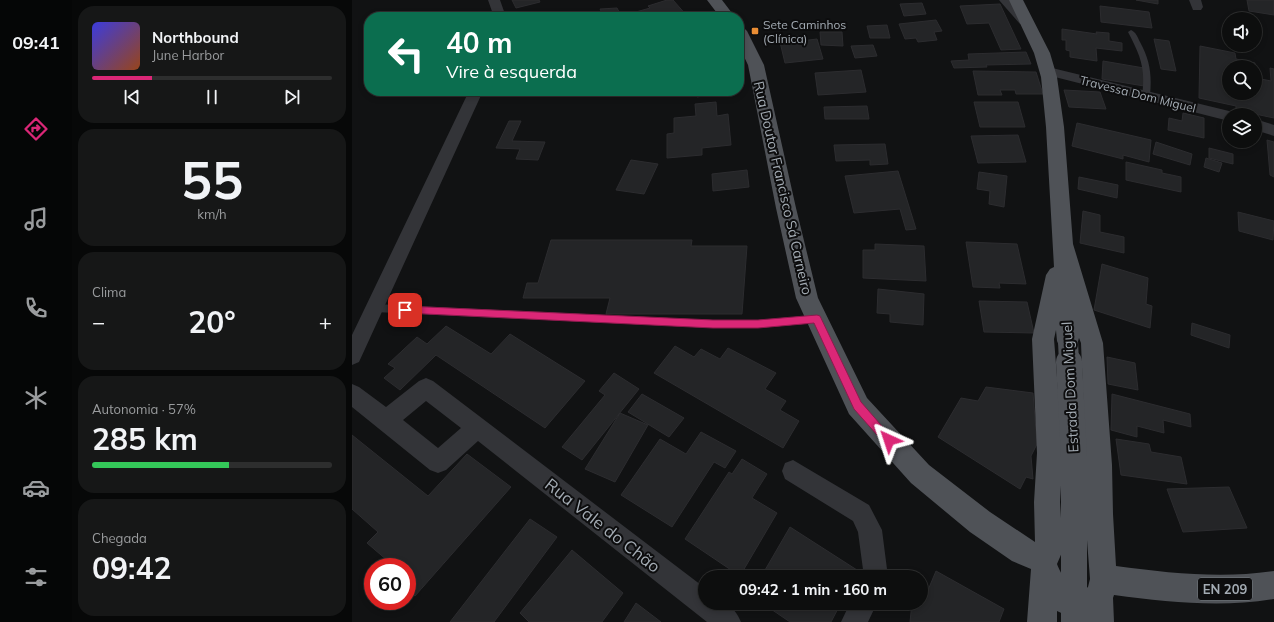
<!DOCTYPE html>
<html lang="pt">
<head>
<meta charset="utf-8">
<style>
  :root { --surface:#0d0e0e; --page:#161717; --text:#f1f3f6; --muted:#9a9c9e; --line:#2d2e2e; --accent:#db2777 }
  body { margin:0; font-family:Mulish,sans-serif; background:var(--page); color:var(--text); height:100vh; display:flex; flex-direction:column; font-size:15px; white-space:nowrap }
  * { box-sizing:border-box; margin:0 }
  p { font-size:13px; color:var(--muted) }
  .icon { flex:none; width:22px; height:22px; fill:none; stroke:currentColor; stroke-width:2; stroke-linecap:round; stroke-linejoin:round }
  .map { position:relative; flex:1; overflow:hidden }
  .drawer { display:flex; flex-direction:column; gap:6px; padding:6px; background:#070808; width:280px }
  .drawer>* { flex:none }
  .guide { position:absolute; left:12px; top:12px; width:380px; height:84px; border-radius:16px; box-shadow:0 2px 6px #0003,0 0 0 1px var(--line); background:#0b6e4f; color:#fff; overflow:hidden }
  .buttons { position:absolute; left:870px; top:12px; display:grid; gap:8px }
  .buttons a { display:grid; place-items:center; width:40px; height:40px; border-radius:50%; background:var(--surface); box-shadow:0 2px 6px #0003,0 0 0 1px var(--line); font-size:20px }
  .speed { position:absolute; left:12px; top:558px; display:flex; gap:8px; font-size:20px; font-weight:700; text-align:center }
  .speed>* { display:grid; place-content:center; width:52px; height:52px; border-radius:50%; background:var(--surface); box-shadow:0 2px 6px #0003,0 0 0 1px var(--line); line-height:1 }
  .speed .limit { border:6px solid #d22; background:#fff; color:#111 }
  .pin { position:absolute; display:grid; place-items:center; width:34px; height:34px; color:#fff; margin:-17px; border-radius:8px; box-shadow:0 2px 6px #0006 }
  .me { position:absolute; width:44px; margin:-22px; rotate:318deg; stroke-linejoin:round; filter:drop-shadow(0 0 3px #0008) }
  .turn { display:flex; align-items:center; gap:14px; height:84px; padding:0 16px; font-size:18px }
  .turn .icon { width:52px; height:52px; stroke-width:2.5 }
  .turn b { display:block; font-size:28px; line-height:34px }
  .big { font-size:30px; font-weight:700; line-height:1.1 }
  .drawer .widget { flex:1; display:flex; flex-direction:column; justify-content:center; gap:6px; min-width:0; padding:0 14px; border-radius:16px; background:var(--page) }
  .drawer .dial { align-items:center; gap:0 }
  .dial b { font-size:52px; line-height:1 }
  .song { display:flex; align-items:center; gap:12px }
  .cover { width:48px; height:48px; border-radius:6px; background:linear-gradient(135deg,hsl(240 70% 55%),hsl(20 70% 35%)) }
  .played { height:4px; border-radius:2px; background:linear-gradient(90deg,var(--accent) 25%,var(--line) 25%) }
  .keys { display:flex; justify-content:space-around; direction:ltr }
  .heat { display:flex; justify-content:space-between; align-items:center; font-size:22px; direction:ltr }
  .charge { height:6px; border-radius:3px; background:linear-gradient(90deg,#34c759 57%,var(--line) 0) }
  .trip { position:absolute; left:346px; top:570px; width:230px; height:40px; border-radius:20px; background:var(--surface); box-shadow:0 2px 6px #0003,0 0 0 1px var(--line); font-weight:700; line-height:40px; text-align:center }
  main { display:flex; flex:1; min-height:0 }
  .tab-bar { display:flex; flex-direction:column; width:72px; justify-content:space-around; align-items:center; background:#050606; color:var(--muted) }
  .tab-bar .icon { width:28px; height:28px }
  .tab-bar .active { color:var(--accent) }
  .tab-bar b { font-size:18px; color:var(--text) }
  .map>svg:first-child { display:block }
</style>
</head>
<body>
<main>
<nav class="tab-bar">
<b>09:41</b>
<svg class="icon active" aria-label="directions" viewBox="0 0 24 24"><path d="M12 3l9 9-9 9-9-9zM9 14v-3h6M13 9l2 2-2 2"/></svg>
<svg class="icon" aria-label="music" viewBox="0 0 24 24"><path d="M9 18V5l10-2v13"/><circle cx="6" cy="18" r="3"/><circle cx="16" cy="16" r="3"/></svg>
<svg class="icon" aria-label="phone" viewBox="0 0 24 24"><path d="M5 4h4l2 5-3 2q2 4 5 5l2-3 5 2v4C11 20 4 13 5 4z"/></svg>
<svg class="icon" aria-label="climate" viewBox="0 0 24 24"><path d="M12 3v18M4 7l16 10M4 17L20 7"/></svg>
<svg class="icon" aria-label="car" viewBox="0 0 24 24"><path d="M5 17H2v-5l4-1 3-4h7l3 4 3 1v5h-3M9 17h6M6 11h13"/><circle cx="7" cy="17" r="2"/><circle cx="17" cy="17" r="2"/></svg>
<svg class="icon" aria-label="filters" viewBox="0 0 24 24"><path d="M4 7h16M4 17h16"/><circle cx="9" cy="7" r="2"/><circle cx="15" cy="17" r="2"/></svg>
</nav>
<section class="drawer">
<div class="widget">
<div class="song"><i class="cover"></i><div><b>Northbound</b><p>June Harbor</p></div></div>
<div class="played"></div>
<div class="keys"><svg class="icon" aria-label="previous" viewBox="0 0 24 24"><path d="M18 5L8 12l10 7zM5 5v14"/></svg><svg class="icon" aria-label="pause" viewBox="0 0 24 24"><path d="M8 5v14M16 5v14"/></svg><svg class="icon" aria-label="next" viewBox="0 0 24 24"><path d="M6 5l10 7-10 7zM19 5v14"/></svg></div>
</div>
<div class="widget dial"><b>55</b><p>km/h</p></div>
<div class="widget"><p>Clima</p>
<div class="heat"><a>−</a><b class="big">20°</b><a>+</a></div>
</div>
<div class="widget"><p>Autonomia · 57%</p><b class="big">285 km</b><div class="charge"></div></div>
<div class="widget"><p>Chegada</p><b class="big">09:42</b></div>
</section>
<div class="map">
<svg width="922" height="622" viewBox="0 0 922 622">
  <rect width="100%" height="100%" fill="#111213"/>
  <path fill="#242527" stroke="#2c2c2f" d="M160,0H187L188,2L164,8Z
    M315,0H321L336,17H288L284,12L298,8L296,6Z
    M784,0H806V4Z
    M895,0H922V15L897,11Z
    M570,3L574,14L552,16L548,4Z
    M648,4L669,49L649,50L637,23L615,24L608,6Z
    M748,6L797,12L800,28L749,22Z
    M265,8L270,17H252L248,9Z
    M584,20L590,31L582,32L585,40L566,42L564,38L553,39L547,24Z
    M535,25L538,38H518L515,26Z
    M710,29L745,34L744,32L757,33V41L770,43V51L744,48L745,61L718,57V51L714,50V40H710Z
    M468,32H490L491,46L469,45Z
    M447,36L449,41L465,39L471,59L433,63L427,38Z
    M802,39L817,41L824,71L809,69Z
    M521,45L525,56L503,58L499,46Z
    M848,46L883,53L884,59L903,63V67H877V93H903V67L904,78L919,81L918,68L922,69V118L884,110V106L847,98Z
    M674,52L679,64L634,65L635,67L602,68L599,61L617,60L616,54Z
    M751,61L792,68V86L750,79Z
    M509,70L514,92L466,95L463,73Z
    M621,71L684,72L691,94H664L663,90H648L650,95H626Z
    M712,90L748,92L754,109L717,107Z
    M154,91H190L187,96L153,93Z
    M327,91H370V93L345,97L344,92L328,94Z
    M364,102L365,116L376,114L379,145L350,148V155L315,158V134L322,133V118L344,116L343,104Z
    M622,102H666L673,127H628Z
    M515,106L517,119H473L472,107Z
    M831,113L852,118V138L816,130L817,118L830,121Z
    M157,121H169L160,141L193,142L186,160L164,159L168,149L144,148Z
    M725,123L799,140L797,162L771,155V159L720,146Z
    M666,135L674,162L626,163L619,136Z
    M915,140L922,142V177L918,175Z
    M804,142L840,154L838,165L801,154Z
    M533,144L536,164L518,165V160L484,161L482,145Z
    M857,148L881,154V164L857,158Z
    M854,158L870,163L867,172L852,167Z
    M279,160L306,164L292,194L264,190Z
    M774,162L810,170V173L829,177V192L774,180Z
    M395,170L397,187L361,191L360,174Z
    M546,171L564,229L554,230L548,209L502,213L493,176Z
    M627,172L655,176L652,207L637,204L638,191L625,189Z
    M727,177L766,185L765,198L726,189Z
    M731,211L748,215V232L772,237V253L728,243Z
    M886,212L922,221L921,240L887,231Z
    M199,240H340L339,246H395L390,314H254L258,298H171L175,283H186Z
    M614,242L665,244L674,284L647,283L648,288L621,287Z
    M523,244L572,246L574,281L511,278V250H523Z
    M750,264L796,278L794,304L800,306L798,328L742,310Z
    M526,289L572,294L571,325L538,322V314L525,313Z
    M627,301L675,302L682,333L632,332Z
    M840,323L878,335L877,348L839,335Z
    M94,326L139,354L158,334L233,381L193,428L84,355L48,390L32,378L43,368L36,364L65,337L75,344Z
    M323,346L342,357L349,349L368,359L376,348L424,373L413,389L434,401L428,410L447,421L431,448L302,373Z
    M755,357L783,363L786,390L756,384Z
    M262,373L287,389L230,460L210,447L253,395L247,391Z
    M634,387L681,393L685,444L679,456L681,479L674,477L668,489L586,437L609,398L626,401Z
    M290,394L332,418L317,437L276,412Z
    M760,394L838,414L839,427L811,420L812,433L785,426V437L759,430Z
    M268,413L296,425L263,482L233,469Z
    M349,432L384,451L373,468L362,462L320,527L269,495L308,439L334,454Z
    M0,435L76,496L115,454L159,487L63,596L55,590V567H43L15,543L26,532L0,509Z
    M764,439L797,444L799,452L829,457L835,484L769,475Z
    M390,459L415,474L400,498L425,513L388,576L333,539L377,472L380,474Z
    M877,487L895,528L831,532L815,489Z
    M178,519L205,537L142,622H98Z
    M438,527L505,570L502,577H409Z
    M220,550L271,593L250,622H177L168,613Z
    M584,571L652,609L647,622H558L560,603H569V601L571,602Z
    M284,603L309,622H272Z
    M410,603H489L479,622H438Z"/>
  <g fill="none" stroke-linecap="round" stroke-linejoin="round">
    <path fill="#333438" fill-rule="evenodd" d="M779,30C784,32 786,38 788,42C798,60 800,75 798,95L794,97L790,95C794,68 788,55 776,32Z
      M23,304L361,320H405L465,315L469,316L470,319L469,322L465,323L405,328H361L23,312L19,311L18,308L19,305Z"/>
    <path fill="#333438" fill-rule="evenodd" d="M136,0H148L154,17H142Z
      M647,0H660L678,18L679,21L678,24H668Z
      M837,0H849L851,7L849,10H841Z
      M696,67L877,111L882,112L884,115H877V121L691,74L689,71L691,68Z
      M117,91H131L7,362L0,365V335Z
      M903,119L922,125V136L903,130Z
      M74,378L81,381L353,588V603C372,603 381,603 389,622H355L126,441L94,470L86,473L78,470L0,407V384L7,387L34,407L67,381ZM74,401L109,428L86,448L51,420Z
      M441,460L517,505L530,530L536,577H512L506,532L501,521L433,479L430,471L433,463Z
      M498,603H525L516,622H489Z"/>
    <path fill="#4f5257" fill-rule="evenodd" d="M355,0H370L383,17H368Z
      M657,0H671L698,53L705,77L712,127L721,244L751,343L760,465L761,514L764,566C817,573 869,579 922,571V599C868,608 816,602 762,595L761,598L762,622H732V618H720L705,611V622H675L679,569L660,561L618,532L559,483L497,414L444,298L424,208L396,65L387,46V26L392,28L395,31L412,65L444,208L466,298L515,398L577,465L638,512L683,542L682,502L685,453L680,339L694,275L698,269L702,267L694,127L689,77L682,53ZM704,330L705,341L708,348L716,351L724,348L727,338L729,343L734,465L733,514L738,579L736,587C721,599 709,574 705,564L711,550L708,502L711,453L702,339Z"/>
    <path stroke="#4f5257" stroke-width="20" d="M716,341L717,363"/>
    <path stroke="#4f5257" stroke-width="26" d="M717,362L722,457V622"/>
  </g>
  <path fill="#db2777" stroke="#8e194d" d="M53,306L361,320H406L465,315L468,316L509,402L542,440L540,444L537,445L533,444L502,409L462,323L406,328H361L53,313L50,312L49,310L50,307Z"/>
  <rect fill="#e98d34" stroke="#0d0d0e" stroke-width="1.5" x="399" y="27" width="8" height="8" rx="2"/>
  <g text-anchor="middle" dominant-baseline="central" stroke-width="4" stroke-linejoin="round" paint-order="stroke">
    <g font-size="12" fill="#a3abb3" stroke="#0d0d0e" text-anchor="start">
      <text x="411" y="24">Sete Caminhos<tspan x="411" dy="14">(Clínica)</tspan></text>
    </g>
    <g font-size="12" fill="#a3abb3" stroke="#0d0d0e">
      <text transform="translate(786 94) rotate(14)">Travessa Dom Miguel</text>
    </g>
    <rect fill="#0d0d0e" stroke="#767c82" stroke-width="1" x="846" y="578" width="54" height="22" rx="3"/>
    <g font-size="13" font-weight="bold" fill="#a3abb3">
      <text x="873" y="589">EN 209</text>
    </g>
    <g font-size="14" fill="#a3abb3" stroke="#0d0d0e">
      <text transform="translate(431 188) rotate(77)">Rua Doutor Francisco Sá Carneiro</text>
      <text transform="translate(718 387) rotate(-93)">Estrada Dom Miguel</text>
    </g>
    <g font-size="17" fill="#a3abb3" stroke="#0d0d0e">
      <text transform="translate(251 525) rotate(38)">Rua Vale do Chão</text>
    </g>
  </g>
</svg>
<div class="buttons">
<a><svg class="icon" aria-label="sound" viewBox="0 0 24 24"><path d="M4 9h4l5-4v14l-5-4H4zM17 9q2 3 0 6"/></svg></a>
<a><svg class="icon" aria-label="search" viewBox="0 0 24 24"><circle cx="10" cy="10" r="6"/><path d="M15 15l6 6"/></svg></a>
<a><svg class="icon" aria-label="layers" viewBox="0 0 24 24"><path d="M12 4l9 5-9 5-9-5zM3 14l9 5 9-5"/></svg></a>
</div>
<div class="speed"><div class="limit">60</div></div>
<div class="pin" style="left:53px;top:310px;background:#d93025"><svg class="icon" aria-label="arrive" viewBox="0 0 24 24"><path d="M6 21V4h12l-3 4 3 4H6"/></svg></div>
<svg class="me" style="left:537px;top:440px" viewBox="-20 -20 40 40"><path d="M0-17L14 15 0 8-14 15z" fill="#db2777" stroke="#fff" stroke-width="4"/></svg>
<div class="trip">09:42 · 1 min · 160 m</div>
<div class="guide">
<div class="turn"><svg class="icon" aria-label="left" viewBox="0 0 24 24"><path d="M17 20v-9H6M10 6l-5 5 5 5"/></svg><div><b>40 m</b>Vire à esquerda</div></div>
</div>
</div>
</main>
</body>
</html>
